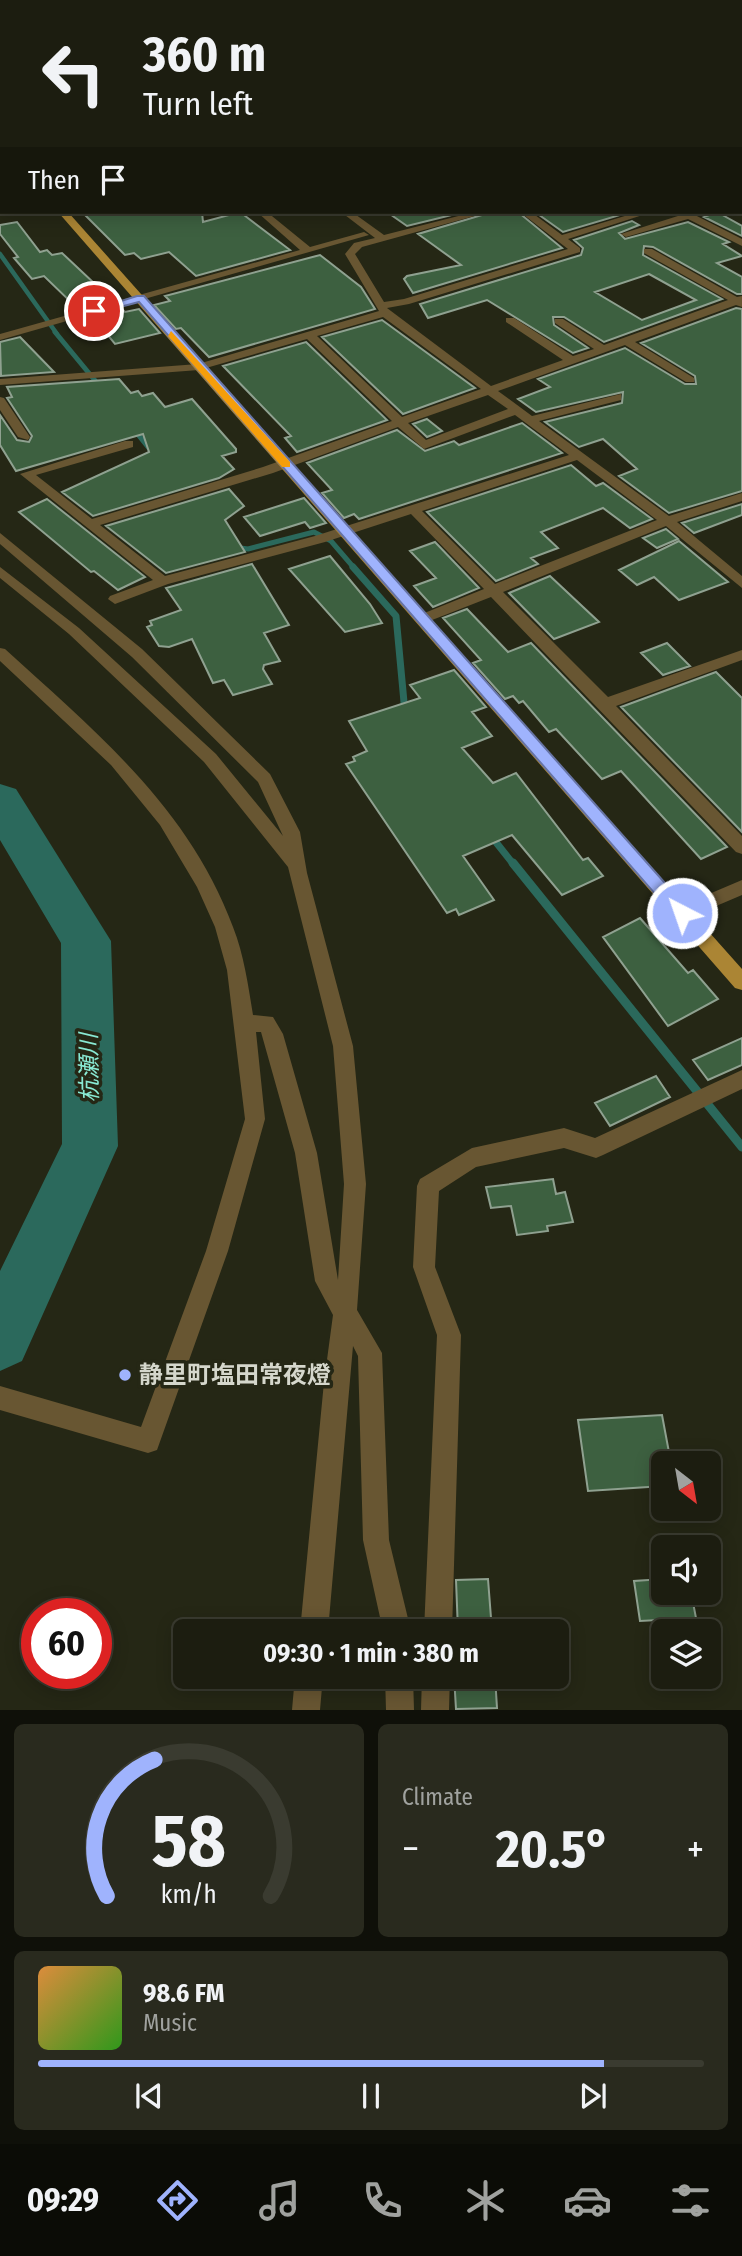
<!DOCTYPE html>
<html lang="en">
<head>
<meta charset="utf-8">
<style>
  :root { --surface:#1c1d10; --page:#292a1e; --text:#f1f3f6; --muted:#a0a29f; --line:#3a3b30; --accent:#9fb3fd }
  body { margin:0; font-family:"Fira Sans Condensed","Noto Sans JP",sans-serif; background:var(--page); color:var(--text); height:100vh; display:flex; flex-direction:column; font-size:26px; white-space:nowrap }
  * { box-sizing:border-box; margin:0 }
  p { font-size:23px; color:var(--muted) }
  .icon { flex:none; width:38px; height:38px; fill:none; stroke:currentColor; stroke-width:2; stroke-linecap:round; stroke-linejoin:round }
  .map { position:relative; height:1710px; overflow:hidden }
  .side { display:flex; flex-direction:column; gap:14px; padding:14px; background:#0f1009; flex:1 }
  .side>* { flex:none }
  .hud { position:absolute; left:0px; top:0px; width:742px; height:214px; box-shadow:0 4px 18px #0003,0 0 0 2px var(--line); background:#1c1d10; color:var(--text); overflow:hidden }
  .needle { width:46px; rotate:149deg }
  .controls { position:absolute; left:651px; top:1451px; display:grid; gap:14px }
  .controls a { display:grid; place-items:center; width:70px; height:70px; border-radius:10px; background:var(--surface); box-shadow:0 4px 18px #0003,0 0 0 2px var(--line); font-size:35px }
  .speed { position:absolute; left:21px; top:1598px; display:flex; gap:14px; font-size:35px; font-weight:700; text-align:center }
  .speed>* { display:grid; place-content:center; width:91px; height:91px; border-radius:50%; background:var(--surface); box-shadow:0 4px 18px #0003,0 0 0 2px var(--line); line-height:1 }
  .speed .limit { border:10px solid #d22; background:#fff; color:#111 }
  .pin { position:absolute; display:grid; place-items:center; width:60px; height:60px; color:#fff; margin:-30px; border:4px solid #fff; border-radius:50%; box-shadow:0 2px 7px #0007 }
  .me { position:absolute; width:77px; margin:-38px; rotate:319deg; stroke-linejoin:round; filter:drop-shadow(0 0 5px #0008) }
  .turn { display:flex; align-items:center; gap:24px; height:147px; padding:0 28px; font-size:32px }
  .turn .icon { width:91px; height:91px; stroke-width:2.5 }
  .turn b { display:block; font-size:49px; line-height:60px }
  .then { display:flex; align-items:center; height:66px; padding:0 28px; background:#0003; gap:14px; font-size:26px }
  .big { font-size:52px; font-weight:700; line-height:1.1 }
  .side .widget { flex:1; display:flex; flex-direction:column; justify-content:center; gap:10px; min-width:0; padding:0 24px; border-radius:10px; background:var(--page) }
  .side .dial { align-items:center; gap:0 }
  .dial svg { height:182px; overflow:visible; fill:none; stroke:var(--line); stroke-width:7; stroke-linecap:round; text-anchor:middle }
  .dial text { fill:var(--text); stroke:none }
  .song { display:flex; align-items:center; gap:21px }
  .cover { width:84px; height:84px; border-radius:10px; background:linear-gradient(135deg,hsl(30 70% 55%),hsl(110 70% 35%)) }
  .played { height:7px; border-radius:4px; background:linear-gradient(90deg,var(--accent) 85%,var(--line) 85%) }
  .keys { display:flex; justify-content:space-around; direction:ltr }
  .heat { display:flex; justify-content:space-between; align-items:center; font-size:38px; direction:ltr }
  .side .tiles { flex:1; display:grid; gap:14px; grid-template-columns:1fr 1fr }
  .widget:last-child { grid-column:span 2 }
  .trip { position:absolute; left:173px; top:1619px; width:396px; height:70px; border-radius:10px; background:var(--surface); box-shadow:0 4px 18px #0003,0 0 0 2px var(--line); font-weight:700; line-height:70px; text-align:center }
  .menu { display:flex; height:112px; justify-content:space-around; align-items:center; background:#0b0c06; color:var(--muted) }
  .menu .icon { width:49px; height:49px }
  .menu .on { color:var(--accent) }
  .menu b { font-size:32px; color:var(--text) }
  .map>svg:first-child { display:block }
</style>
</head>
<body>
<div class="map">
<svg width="742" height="1710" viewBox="0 0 742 1710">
  <rect width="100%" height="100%" fill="#252715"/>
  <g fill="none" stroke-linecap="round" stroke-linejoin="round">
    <path stroke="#2b695c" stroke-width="4.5" d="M0,254L57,334"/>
    <path stroke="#2b695c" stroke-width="5" d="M55,332L102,389
      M132,427L152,452
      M233,547L248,549L314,532L331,541L355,569"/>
    <path stroke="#2b695c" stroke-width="7" d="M353,567L396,616L405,713
      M491,836L514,865"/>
    <path stroke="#2b695c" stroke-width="9" d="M513,863L742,1147"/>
    <path fill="#2b695c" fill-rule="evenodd" d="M0,784L16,789L111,941L118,1146L22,1361L0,1371V1271L62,1144L61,943L0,840Z"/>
  </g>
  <path fill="#3d6040" stroke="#8fa190" stroke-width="2" fill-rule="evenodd" d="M82,212H202L203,222L240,212L290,250L196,276L169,252L141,259L134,253L125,255Z
    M387,212H464L407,226Z
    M492,212H518L562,248L413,293L404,279L407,276L461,265L418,234Z
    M535,212H615L620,215L563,232Z
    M717,212L742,226V236L704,217Z
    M632,221L639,225L619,233L625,239L688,222L729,242L723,244L742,256L717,263L742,277V294H737L653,247L644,246L643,255L722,299L604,342L564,317H553L554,325L588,348L573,353L487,300L428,318L420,304L581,255L583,248L574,240ZM649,274L696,300L642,320L595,292Z
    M17,222L40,252L47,250L52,255L62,253L112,300L78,309L44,276L32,279L14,258L18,257L0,234V225Z
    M320,255L361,287L375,309L209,357L181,328L176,329L154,305L170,301L165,296Z
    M121,308L125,312L139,309L160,333L115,344L102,328L98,329L87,318Z
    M736,308L742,309V491L669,513L619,476L637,469L603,439L579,447L545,422L622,403L623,392L536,412L518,399L550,387L538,379L625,348L685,384H696L695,376L641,343Z
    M382,320L475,388L403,414L322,337Z
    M20,337L54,372L1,376L0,342Z
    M306,342L387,420L297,452L285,438L291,436L223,366Z
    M119,379L131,393L138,391L142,396L153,393L165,407L192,399L236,449V452L222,456L234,469L219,478L93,516L62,492L149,452L143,434L16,471L0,445V415L17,440L29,442L32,436L7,398L12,397L7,387Z
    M427,419L442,431L427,437L413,424Z
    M522,423L562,453L359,519L354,514L344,518L322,493L332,490L307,463L397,430L425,451L454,441L459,445Z
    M571,465L596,486L603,483L652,519L630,528L603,508L541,532L558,548L531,558L538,564L496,581L427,512Z
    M229,489L244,506L225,520L245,552L166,573L106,526Z
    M304,498L326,523L310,528L305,522L260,536L244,517Z
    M47,499L145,577L118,590L94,571L91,572L19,512Z
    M742,504V515L694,533L682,523Z
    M666,529L678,539L657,548L643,538Z
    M679,541L728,582L679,600L654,577L637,585L619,570Z
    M435,542L479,588L433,607L414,586L436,578L410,551Z
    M330,556L370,604L382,623L345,632L289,569Z
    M252,564L289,625L264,633L280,661L264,665L263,669L272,684L233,695L224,680L213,683L192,639L169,647L159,646L147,627L152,625L150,621L181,610L166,588Z
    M550,576L599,622L554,639L509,593Z
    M467,609L508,652L531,643L727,847L701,859L621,771L602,779L556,729L549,732L523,701L519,703L513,696L505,699L473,663L481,660L443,618Z
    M667,643L690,666L663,675L641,653Z
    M454,670L486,707L472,712L492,736L462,748L493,783L516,773L583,860L588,858L603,876L562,895L512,835L463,856L494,900L459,915L456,909L447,913L346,764L355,761L353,757L367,751L349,721L420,698L410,685Z
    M716,672L742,698V832L621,707Z
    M640,918L688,973L693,970L718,999L668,1026L603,937Z
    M742,1038V1065L708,1080L693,1060Z
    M656,1076L670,1097L610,1126L595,1103Z
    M553,1179L556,1194L565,1192L573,1222L547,1226L548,1231L517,1235L511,1206L491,1208L486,1187Z
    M662,1415L671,1463H663V1486L588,1491L578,1420Z
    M488,1579L492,1631H458L456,1580Z
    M663,1579V1592H691L696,1618L640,1621L634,1581Z
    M454,1676H495L497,1708L456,1709Z"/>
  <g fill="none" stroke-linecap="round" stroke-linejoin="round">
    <path fill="#685632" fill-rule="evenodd" d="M67,0H74L75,2H68Z
      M150,0H158L159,2H151Z
      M355,0H363L364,2H356Z
      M0,4H2V8H0Z
      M740,26H742L740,31Z
      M0,70H2V74H0Z
      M0,88H2V92H0Z
      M742,118V124H740V119Z
      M740,145H742V151H740Z
      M0,159H2V165H0Z
      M740,162L742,163V169L740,168Z
      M742,189V195L740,196V190Z
      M0,199H2V205H0Z
      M257,212H267L310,247L364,232L369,235L0,340V334L300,250Z
      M341,212H352L384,235L474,212H489L362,247L355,254L384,302L404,299L568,249L520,212H531L562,235L638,212H652L568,239L580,248V252L409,304L387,308L491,386L563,360L506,322V318H514L573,356L594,349L555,323V319H563L604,345L728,300L644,253V249H652L737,297L742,296V307L736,305L635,342L694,378V382H686L625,345L498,391L532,416L621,394V400L539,421L669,516L742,493V501L677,522L742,576V588L666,526L503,592L608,697L742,650V660L616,706L742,836V854L736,852L491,597L427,622H417V616L484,589L411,514L325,542L168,584L115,604L108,599L110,596L153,580L20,474L125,441H133V447L36,475L92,519L263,467L392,421L307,339L199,370L0,385V379L198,364L379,311L345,254L354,243L375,238ZM383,317L481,389L402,417L317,336ZM488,395L508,409L426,440L408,423ZM515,415L569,455L315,536L165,576L100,525L273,473L398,427L424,449ZM577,460L657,520L495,584L422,511Z
      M677,212H689L742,239V246L688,219L626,237L621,234L681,215Z
      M0,397L4,398L30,437L28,440L18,437L0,410Z
      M0,533L142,649L270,774L300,832L307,873L353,1046L366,1184L357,1310L382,1353L389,1540L411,1631H383L363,1540L358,1356L353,1346L328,1631H300L324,1382L333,1315L315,1281L295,1153L261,1032H256L265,1119L228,1251L157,1450L148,1453L0,1410V1386L141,1427L206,1251L245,1119L227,970L215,927L197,887L160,825L111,765L0,661V648L5,649C96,732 189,808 233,927C244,955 248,985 253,1015L273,1017L283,1034L317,1153L338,1280L344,1184L333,1046L288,867L204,762L69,634L0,578V567L79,628L216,754L283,836L258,782L132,657L0,544Z
      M742,880V895L688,918H676L673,913L676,908Z
      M742,1070V1089L603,1155L596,1158L564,1148L476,1167L439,1191L435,1267L461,1335L452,1631H424L437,1335L413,1267L417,1186L420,1179L472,1148L564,1128L595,1138Z
      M295,1676H323L320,1710H292Z
      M385,1676H413L414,1710H386Z
      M422,1676H450L449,1710H421Z"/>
    <path fill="#ab8534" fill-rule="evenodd" d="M0,138L2,139V146L0,145Z
      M58,212H68L742,969V990L735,988Z"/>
  </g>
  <path fill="#9fb3fd" stroke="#6774a4" stroke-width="2" d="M137,296H144L688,909V918H676L139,302L94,314L89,311Z"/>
  <path fill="#f59e0b" d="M171,331L290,462V467H282L168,336Z"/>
  <circle fill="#9fb3fd" stroke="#252715" stroke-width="2.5" cx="125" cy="1375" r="7"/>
  <g text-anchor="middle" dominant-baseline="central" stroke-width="7" stroke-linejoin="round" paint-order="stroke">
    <g font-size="23" font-style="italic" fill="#89ead4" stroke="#252715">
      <text transform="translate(89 1068) rotate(-91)">杭瀬川</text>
    </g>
    <g font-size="24" font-weight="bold" fill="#d5d7cc" stroke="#252715" text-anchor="start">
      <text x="139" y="1375">静里町塩田常夜燈</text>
    </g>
  </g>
</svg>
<div class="controls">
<a><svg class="needle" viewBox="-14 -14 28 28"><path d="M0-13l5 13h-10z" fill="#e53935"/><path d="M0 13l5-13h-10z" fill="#a0a29f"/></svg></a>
<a><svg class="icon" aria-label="sound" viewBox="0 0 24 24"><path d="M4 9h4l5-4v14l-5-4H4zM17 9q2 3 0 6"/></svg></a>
<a><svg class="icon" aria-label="layers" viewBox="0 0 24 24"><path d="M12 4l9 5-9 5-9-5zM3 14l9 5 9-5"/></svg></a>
</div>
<div class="speed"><div class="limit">60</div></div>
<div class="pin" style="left:94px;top:311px;background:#d93025"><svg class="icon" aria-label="arrive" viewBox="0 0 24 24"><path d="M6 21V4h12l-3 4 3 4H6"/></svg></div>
<svg class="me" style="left:682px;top:913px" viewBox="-20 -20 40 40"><circle r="17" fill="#9fb3fd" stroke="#fff" stroke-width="3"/><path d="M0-11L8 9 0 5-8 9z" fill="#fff"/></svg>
<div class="trip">09:30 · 1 min · 380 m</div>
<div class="hud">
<div class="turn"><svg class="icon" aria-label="left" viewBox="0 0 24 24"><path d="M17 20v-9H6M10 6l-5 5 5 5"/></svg><div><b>360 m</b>Turn left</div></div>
<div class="then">Then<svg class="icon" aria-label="arrive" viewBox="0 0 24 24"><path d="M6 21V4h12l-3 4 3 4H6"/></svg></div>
</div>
</div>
<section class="side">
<div class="tiles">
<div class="widget dial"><svg viewBox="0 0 100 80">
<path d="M14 69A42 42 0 1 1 86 69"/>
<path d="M14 69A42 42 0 0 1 35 9" stroke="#9fb3fd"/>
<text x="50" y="56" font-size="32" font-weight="700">58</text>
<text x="50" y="72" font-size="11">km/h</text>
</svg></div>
<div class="widget"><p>Climate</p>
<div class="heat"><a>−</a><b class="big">20.5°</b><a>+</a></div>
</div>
<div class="widget">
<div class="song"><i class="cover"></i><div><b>98.6 FM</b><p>Music</p></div></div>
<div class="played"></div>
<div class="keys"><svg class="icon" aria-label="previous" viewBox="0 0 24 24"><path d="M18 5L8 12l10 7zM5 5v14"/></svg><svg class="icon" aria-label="pause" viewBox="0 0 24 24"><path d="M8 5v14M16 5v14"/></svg><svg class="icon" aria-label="next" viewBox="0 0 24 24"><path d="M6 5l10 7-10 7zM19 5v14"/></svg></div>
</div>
</div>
</section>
<nav class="menu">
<b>09:29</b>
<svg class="icon on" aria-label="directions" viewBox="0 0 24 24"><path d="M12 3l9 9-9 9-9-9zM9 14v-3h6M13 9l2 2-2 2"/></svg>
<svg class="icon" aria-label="music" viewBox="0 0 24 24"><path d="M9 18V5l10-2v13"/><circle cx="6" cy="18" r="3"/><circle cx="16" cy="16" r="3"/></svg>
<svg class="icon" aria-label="phone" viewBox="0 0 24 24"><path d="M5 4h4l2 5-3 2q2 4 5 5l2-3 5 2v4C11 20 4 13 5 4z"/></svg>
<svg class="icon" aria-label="climate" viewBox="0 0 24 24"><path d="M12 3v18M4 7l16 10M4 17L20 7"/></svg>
<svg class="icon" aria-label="car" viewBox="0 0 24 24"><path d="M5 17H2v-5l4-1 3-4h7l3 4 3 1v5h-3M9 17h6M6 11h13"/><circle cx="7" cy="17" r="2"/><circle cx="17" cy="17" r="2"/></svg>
<svg class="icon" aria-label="filters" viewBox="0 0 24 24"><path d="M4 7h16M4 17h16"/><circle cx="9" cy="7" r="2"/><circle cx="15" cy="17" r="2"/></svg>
</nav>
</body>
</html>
